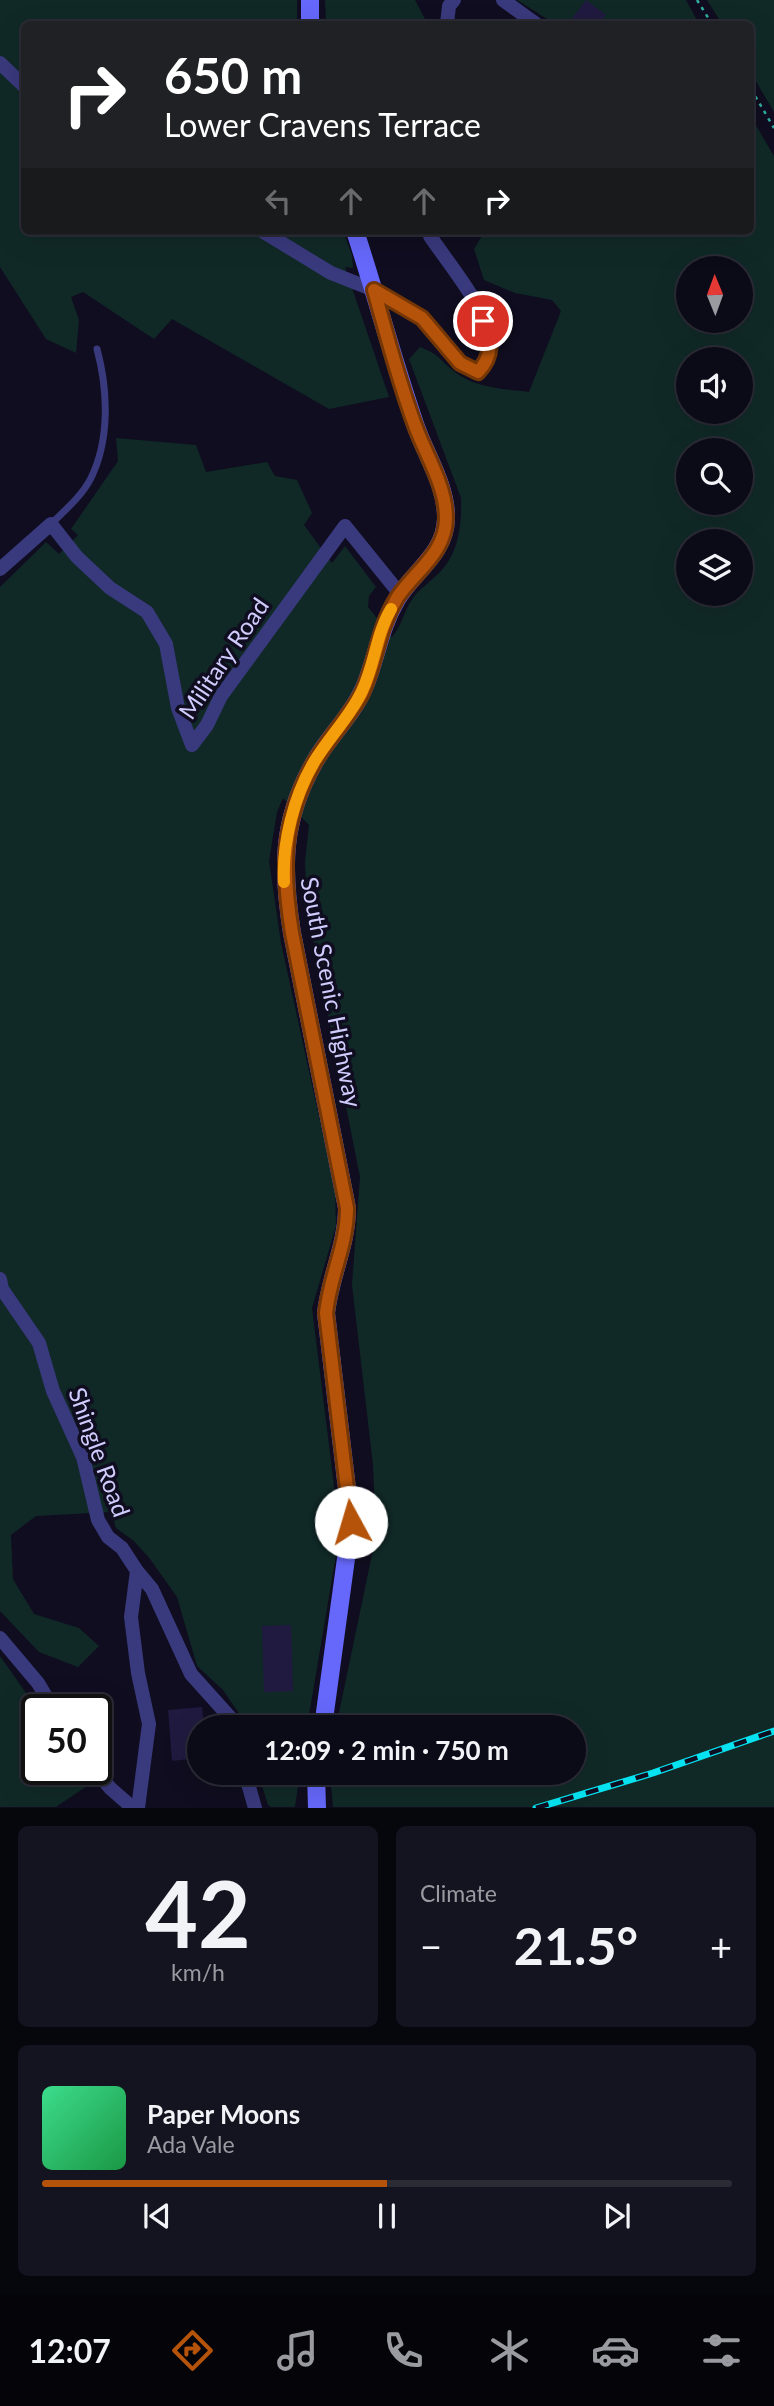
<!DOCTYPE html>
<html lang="en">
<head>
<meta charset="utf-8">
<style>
  :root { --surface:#0b0a17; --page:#141320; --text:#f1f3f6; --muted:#9a9aa1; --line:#2b2b36; --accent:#b45309 }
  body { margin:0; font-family:Lato,sans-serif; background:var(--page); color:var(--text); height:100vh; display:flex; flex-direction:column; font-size:26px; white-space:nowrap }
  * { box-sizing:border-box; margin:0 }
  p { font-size:23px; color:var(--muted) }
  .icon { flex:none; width:38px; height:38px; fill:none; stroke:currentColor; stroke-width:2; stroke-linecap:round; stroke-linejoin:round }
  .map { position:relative; height:1808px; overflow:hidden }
  .side { display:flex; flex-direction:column; gap:18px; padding:18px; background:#06060d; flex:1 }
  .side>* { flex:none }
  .banner { position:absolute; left:21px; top:21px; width:733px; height:214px; border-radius:10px; box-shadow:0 7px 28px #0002,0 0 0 2px var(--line); background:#202124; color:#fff; overflow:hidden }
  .needle { width:46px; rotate:359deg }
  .tools { position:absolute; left:676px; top:256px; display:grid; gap:14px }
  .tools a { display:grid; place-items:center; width:77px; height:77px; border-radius:50%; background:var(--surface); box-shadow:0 7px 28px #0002,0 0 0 2px var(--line); font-size:35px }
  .speed { position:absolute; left:21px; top:1694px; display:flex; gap:14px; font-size:35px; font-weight:700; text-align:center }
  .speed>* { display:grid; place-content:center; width:91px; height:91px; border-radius:50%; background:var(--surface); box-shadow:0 7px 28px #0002,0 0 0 2px var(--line); line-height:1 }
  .speed .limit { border:4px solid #111; border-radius:10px; background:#fff; color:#111 }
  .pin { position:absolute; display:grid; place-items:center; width:60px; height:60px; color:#fff; margin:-30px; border:4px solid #fff; border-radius:50%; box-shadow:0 2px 7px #0007 }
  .me { position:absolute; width:77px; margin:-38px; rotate:354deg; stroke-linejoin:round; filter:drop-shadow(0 0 5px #0008) }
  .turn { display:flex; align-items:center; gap:24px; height:147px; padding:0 28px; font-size:32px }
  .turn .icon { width:91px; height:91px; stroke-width:2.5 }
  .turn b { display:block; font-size:49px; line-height:60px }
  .lanes { display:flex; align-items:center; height:66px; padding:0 28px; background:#0003; justify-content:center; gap:35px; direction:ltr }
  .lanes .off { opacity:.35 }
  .big { font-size:52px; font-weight:700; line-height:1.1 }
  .side .tile { flex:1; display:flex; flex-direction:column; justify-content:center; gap:10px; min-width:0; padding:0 24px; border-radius:10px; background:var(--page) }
  .side .dial { align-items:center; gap:0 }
  .dial b { font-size:91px; line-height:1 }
  .song { display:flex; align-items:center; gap:21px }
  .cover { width:84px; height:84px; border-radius:10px; background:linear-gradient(135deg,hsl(150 70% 55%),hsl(140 70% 35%)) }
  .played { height:7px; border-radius:4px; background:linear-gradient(90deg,var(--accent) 50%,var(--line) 50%) }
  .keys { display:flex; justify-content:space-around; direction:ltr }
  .heat { display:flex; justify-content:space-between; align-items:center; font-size:38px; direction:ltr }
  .side .tiles { flex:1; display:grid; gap:18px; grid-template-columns:1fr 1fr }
  .tile:last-child { grid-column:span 2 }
  .trip { position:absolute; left:187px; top:1715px; width:399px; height:70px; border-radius:35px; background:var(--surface); box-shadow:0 7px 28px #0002,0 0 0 2px var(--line); font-weight:700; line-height:70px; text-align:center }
  .tabs { display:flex; height:112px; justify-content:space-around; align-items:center; background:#040409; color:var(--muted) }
  .tabs .icon { width:49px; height:49px }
  .tabs .active { color:var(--accent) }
  .tabs b { font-size:32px; color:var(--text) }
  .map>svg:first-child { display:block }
</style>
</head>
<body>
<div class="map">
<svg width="774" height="1808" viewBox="0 0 774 1808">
  <rect width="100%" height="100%" fill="#0f0d1f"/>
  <path fill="#102927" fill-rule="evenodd" d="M0,0H297V24H24V231H343L352,255L353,268L345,267L389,397L329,409L172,319L154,339L83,292L71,297L79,320L76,353L46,339L0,267Z
    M325,0H415L425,19V24H326Z
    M517,0H686L699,24H555Z
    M707,0H774V112L751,73V24H722Z
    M751,117L774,156V1807H333L330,1773H574V1727H336L374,1545L375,1511L373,1465L352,1285L360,1177L307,910L305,862L309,825L283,798L277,812L269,861L281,943L335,1190L336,1226L312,1308L338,1518L336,1555L307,1727H243L238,1712L223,1690L197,1666L177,1597L150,1559L134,1541L116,1528L111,1512L36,1516L11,1535L13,1579L34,1614L79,1628L99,1646L78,1667L39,1652L0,1611V587L46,542L59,554L78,535L71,529L118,461L116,438L196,445L206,472L267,462L275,476L297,480L312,513L304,525L332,563L345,546L376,587L369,596L368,607L392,637C402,626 404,610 413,598C420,588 433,580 441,571C459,552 462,523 461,498L409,359L420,347C441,355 439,360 455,372C474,388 505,389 529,392L561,311L552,300L515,293L484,280L474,249L485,231H751ZM688,268H740V320H688ZM688,359H740V411H688ZM688,450H740V502H688ZM688,541H740V593H688Z
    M0,1656L38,1710L37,1769H77L87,1786L56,1807H0Z
    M258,1773H300L295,1807H271L268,1805Z"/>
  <path fill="#201a40" d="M586,0L606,15L598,24H568Z
    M291,1625L293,1691L264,1692L262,1626Z
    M202,1707L204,1727H200V1734H196L198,1758L172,1761L168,1710Z"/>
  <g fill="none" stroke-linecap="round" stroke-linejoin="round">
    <path stroke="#30aea1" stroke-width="2.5" stroke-dasharray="3.5 5" stroke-linecap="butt" d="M697,0L712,24
      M751,89L774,128"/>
    <path stroke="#39397d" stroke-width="7" d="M51,524C65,510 82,496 91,478C110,439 108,390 97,349"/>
    <path stroke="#39397d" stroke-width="14" d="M503,0L536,24
      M447,24L449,6L454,0
      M0,63L24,86
      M262,231L331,273L374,290L422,318L460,363L478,372C486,363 493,349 490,337C483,304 448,263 430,236L431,231
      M0,569L51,524L77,557L110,588L147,612L166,644L178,708L192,745
      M192,745L207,725L221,696L345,526L400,594
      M0,1279L2,1289L39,1343L53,1391L83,1457L98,1520L108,1537L122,1548L137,1571L131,1617L138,1673L149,1724L138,1808
      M137,1571L152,1589L191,1674L235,1723L236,1727
      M0,1638L38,1683L54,1710
      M95,1769L110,1788L133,1808
      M245,1773L255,1808"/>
    <path stroke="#6668fb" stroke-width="18" d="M310,0V24
      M323,1727L351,1522L326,1313C330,1277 347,1244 347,1208L292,933C282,870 281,821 314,763C328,737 352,716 364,688C377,658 379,629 397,599C413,572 445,554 446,519C447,486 425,454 415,424C393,360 376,295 355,231
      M316,1773L317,1808"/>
    <defs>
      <path id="rail" d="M536,1808L653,1773L774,1731"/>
    </defs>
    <use href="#rail" stroke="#06e2f0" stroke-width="7"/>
    <use href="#rail" stroke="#0f0d1f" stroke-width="4.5" stroke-dasharray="13" stroke-linecap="butt"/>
  </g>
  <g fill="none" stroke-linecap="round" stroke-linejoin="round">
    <defs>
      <path id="route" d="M351,1522L326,1313C330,1275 347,1246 347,1208L292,933C282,871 281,821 314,763C328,738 349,718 362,693C377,661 377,631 397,598C414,572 446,553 446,518C446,487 427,457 416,428C399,383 387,336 374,290L422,318L460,363L478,372C493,356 492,340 483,321"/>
    </defs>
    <use href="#route" stroke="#753606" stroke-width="18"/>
    <use href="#route" stroke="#b45309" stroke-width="12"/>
    <path stroke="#f59e0b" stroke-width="12" d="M284,882C282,843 294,796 314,762C329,737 350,717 362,691C375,664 376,634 391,609"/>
  </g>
  <g text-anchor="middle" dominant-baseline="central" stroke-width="7" stroke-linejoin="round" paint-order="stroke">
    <g font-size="24" fill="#d0ccfe" stroke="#0f0d1f">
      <text transform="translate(223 658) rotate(-56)">Military Road</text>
      <text transform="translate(332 992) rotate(79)">South Scenic Highway</text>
      <text transform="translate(100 1452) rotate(70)">Shingle Road</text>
    </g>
  </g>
</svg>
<div class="tools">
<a><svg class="needle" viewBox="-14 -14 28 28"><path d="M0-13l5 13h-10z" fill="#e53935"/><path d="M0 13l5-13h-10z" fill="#9a9aa1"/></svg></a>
<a><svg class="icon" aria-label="sound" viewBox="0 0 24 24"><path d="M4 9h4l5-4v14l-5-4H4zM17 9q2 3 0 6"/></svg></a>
<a><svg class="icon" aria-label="search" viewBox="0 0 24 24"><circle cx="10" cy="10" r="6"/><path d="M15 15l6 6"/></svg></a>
<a><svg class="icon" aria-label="layers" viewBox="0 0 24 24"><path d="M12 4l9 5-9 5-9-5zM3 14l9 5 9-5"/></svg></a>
</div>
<div class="speed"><div class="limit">50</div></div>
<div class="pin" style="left:483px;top:321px;background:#d93025"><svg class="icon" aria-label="arrive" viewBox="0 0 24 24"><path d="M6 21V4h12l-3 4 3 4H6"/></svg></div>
<svg class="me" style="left:351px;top:1522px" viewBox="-20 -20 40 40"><circle r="19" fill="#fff"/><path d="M0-13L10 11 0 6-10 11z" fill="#b45309"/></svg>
<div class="trip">12:09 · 2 min · 750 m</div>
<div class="banner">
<div class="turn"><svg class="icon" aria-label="right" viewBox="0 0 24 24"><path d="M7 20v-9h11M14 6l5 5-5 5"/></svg><div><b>650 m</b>Lower Cravens Terrace</div></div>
<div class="lanes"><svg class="icon off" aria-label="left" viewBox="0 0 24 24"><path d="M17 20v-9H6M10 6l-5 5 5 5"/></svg><svg class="icon off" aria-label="ahead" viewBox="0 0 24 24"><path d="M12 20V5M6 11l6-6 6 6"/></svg><svg class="icon off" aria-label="ahead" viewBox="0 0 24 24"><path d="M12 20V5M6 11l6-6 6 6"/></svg><svg class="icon" aria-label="right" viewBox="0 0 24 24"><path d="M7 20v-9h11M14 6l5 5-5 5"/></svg></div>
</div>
</div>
<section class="side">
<div class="tiles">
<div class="tile dial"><b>42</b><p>km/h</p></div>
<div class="tile"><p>Climate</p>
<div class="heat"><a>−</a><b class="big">21.5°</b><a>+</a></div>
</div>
<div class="tile">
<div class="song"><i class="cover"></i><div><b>Paper Moons</b><p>Ada Vale</p></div></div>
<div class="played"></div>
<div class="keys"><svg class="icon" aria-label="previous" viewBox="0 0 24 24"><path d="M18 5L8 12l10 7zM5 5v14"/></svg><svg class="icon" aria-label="pause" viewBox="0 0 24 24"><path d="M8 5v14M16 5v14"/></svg><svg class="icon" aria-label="next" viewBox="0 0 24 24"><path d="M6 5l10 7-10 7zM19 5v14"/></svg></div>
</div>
</div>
</section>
<nav class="tabs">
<b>12:07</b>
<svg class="icon active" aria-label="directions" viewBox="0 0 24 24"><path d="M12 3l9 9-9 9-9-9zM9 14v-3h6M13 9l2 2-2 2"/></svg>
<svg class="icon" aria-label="music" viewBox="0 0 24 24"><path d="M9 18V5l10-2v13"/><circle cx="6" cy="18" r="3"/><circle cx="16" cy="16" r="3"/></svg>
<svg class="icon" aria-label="phone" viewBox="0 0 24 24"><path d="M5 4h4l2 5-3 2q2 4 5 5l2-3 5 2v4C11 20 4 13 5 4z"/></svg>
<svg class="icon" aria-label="climate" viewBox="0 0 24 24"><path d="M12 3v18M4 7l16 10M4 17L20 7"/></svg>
<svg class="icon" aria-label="car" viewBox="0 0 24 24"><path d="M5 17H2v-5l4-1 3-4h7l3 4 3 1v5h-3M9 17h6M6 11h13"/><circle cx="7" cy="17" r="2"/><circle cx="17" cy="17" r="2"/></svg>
<svg class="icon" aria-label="filters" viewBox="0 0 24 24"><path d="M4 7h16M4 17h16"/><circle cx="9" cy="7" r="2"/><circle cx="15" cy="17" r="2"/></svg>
</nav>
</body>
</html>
